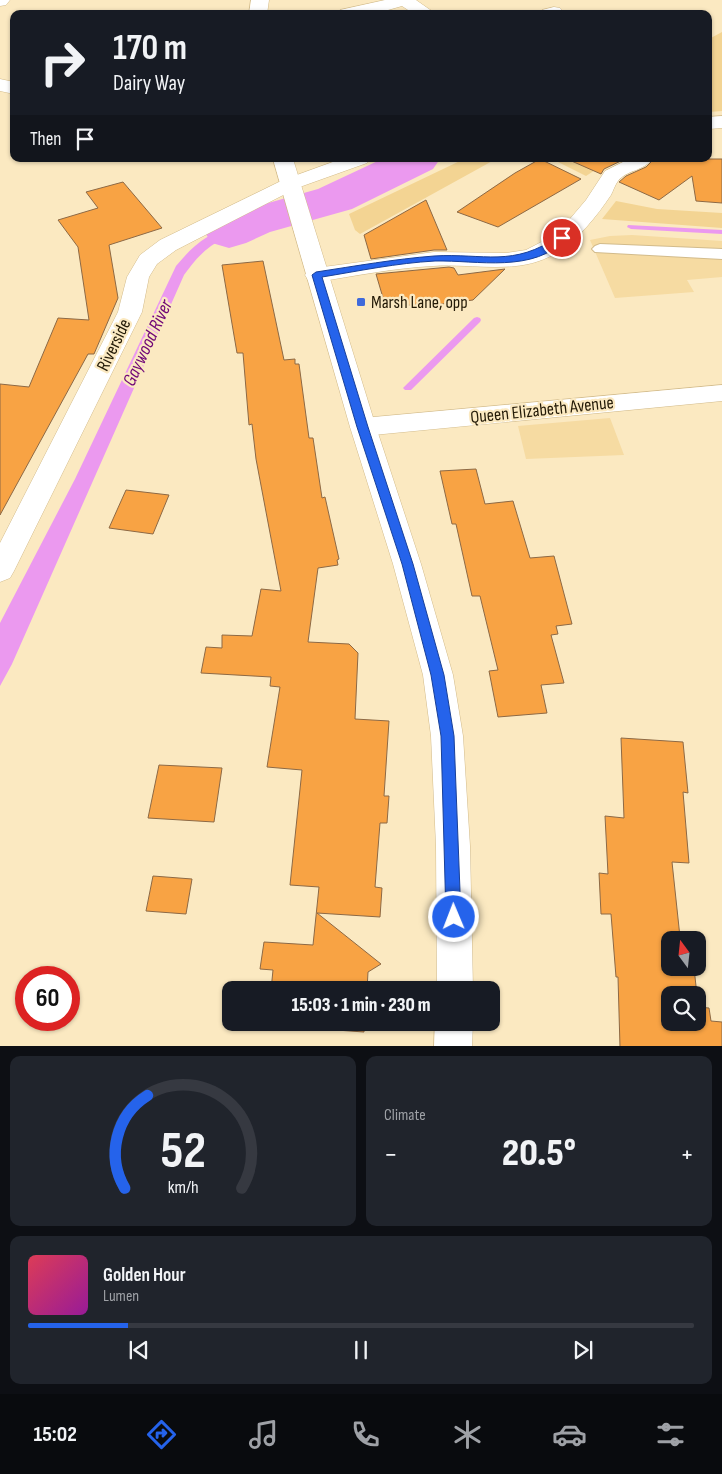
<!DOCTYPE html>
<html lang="en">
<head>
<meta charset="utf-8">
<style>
  :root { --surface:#171b24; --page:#20242c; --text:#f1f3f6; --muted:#9ea1a6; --line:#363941; --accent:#2563eb }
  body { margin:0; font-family:"Sofia Sans Condensed",sans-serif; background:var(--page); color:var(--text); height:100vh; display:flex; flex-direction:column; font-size:19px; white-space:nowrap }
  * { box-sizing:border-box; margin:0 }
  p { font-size:16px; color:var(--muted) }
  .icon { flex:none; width:28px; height:28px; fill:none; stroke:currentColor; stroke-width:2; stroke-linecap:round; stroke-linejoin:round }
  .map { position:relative; height:1046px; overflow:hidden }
  .details { display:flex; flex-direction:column; gap:10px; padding:10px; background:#0d0f14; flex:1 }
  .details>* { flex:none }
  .top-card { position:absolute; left:10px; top:10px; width:702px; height:152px; border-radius:10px; box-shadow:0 1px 4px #0004; background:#171b24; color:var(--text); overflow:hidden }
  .needle { width:32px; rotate:345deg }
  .buttons { position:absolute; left:661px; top:931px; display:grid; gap:10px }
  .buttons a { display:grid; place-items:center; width:45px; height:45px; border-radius:10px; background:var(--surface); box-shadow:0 1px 4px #0004; font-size:25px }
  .speed { position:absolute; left:15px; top:966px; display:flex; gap:10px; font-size:25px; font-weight:700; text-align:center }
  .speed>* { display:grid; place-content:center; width:65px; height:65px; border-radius:50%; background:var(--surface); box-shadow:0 1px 4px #0004; line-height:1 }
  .speed .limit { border:8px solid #d22; background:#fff; color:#111 }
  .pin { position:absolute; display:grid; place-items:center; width:42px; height:42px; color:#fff; margin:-21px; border:2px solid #fff; border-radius:50%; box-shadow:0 1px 5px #0007 }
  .me { position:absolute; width:55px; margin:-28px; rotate:359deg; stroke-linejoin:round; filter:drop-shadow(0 0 4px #0008) }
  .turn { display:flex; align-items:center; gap:18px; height:105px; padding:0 20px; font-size:22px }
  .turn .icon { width:65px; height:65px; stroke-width:2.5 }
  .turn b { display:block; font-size:35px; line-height:42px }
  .then { display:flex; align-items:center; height:48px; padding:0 20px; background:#0003; gap:10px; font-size:19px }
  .big { font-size:38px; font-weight:800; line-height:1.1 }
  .details .widget { flex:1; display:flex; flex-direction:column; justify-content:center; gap:8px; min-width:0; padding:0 18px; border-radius:10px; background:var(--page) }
  .details .dial { align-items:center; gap:0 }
  .dial svg { height:130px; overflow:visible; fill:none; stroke:var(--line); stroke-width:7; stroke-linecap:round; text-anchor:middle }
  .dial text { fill:var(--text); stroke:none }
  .song { display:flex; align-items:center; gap:15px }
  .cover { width:60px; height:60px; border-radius:8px; background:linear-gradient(135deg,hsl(350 70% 55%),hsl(300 70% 35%)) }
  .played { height:5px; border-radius:2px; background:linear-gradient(90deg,var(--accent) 15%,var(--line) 15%) }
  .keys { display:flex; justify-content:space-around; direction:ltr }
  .heat { display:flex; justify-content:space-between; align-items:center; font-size:28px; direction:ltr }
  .details .tiles { flex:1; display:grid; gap:10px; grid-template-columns:1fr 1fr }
  .widget:last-child { grid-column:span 2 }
  .trip { position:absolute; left:222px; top:981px; width:278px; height:50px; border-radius:10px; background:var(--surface); box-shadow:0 1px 4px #0004; font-weight:800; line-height:50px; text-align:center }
  .tab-bar { display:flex; height:80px; justify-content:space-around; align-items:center; background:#090b0e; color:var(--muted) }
  .tab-bar .icon { width:35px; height:35px }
  .tab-bar .selected { color:var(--accent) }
  .tab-bar b { font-size:22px; color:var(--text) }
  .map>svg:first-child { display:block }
</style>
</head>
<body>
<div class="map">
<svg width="722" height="1047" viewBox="0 0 722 1047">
  <rect width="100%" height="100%" fill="#fbe9c1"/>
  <path fill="#f6dba2" d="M632,235L722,241V277L687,280L694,292L615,298L590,240L610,236Z
    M610,418L624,455L526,459L518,426Z"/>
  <path fill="#f3d493" d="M722,32V111L709,112V39Z
    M464,159H496L360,234L355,230L349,214Z
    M552,159H612L586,176Z
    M616,201L657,209L722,213V228L602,219Z"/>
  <path fill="#eb99ef" d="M398,159H440L357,202L337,208L332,190L339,188Z
    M289,206L294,220C271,226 230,233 211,246C200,254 192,264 184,275L12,664L0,686V623L75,479L176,266C182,259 188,252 195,246C219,225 259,215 289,206Z"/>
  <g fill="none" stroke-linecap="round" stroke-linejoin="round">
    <path fill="#eb99ef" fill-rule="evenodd" d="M628,225L722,230V234L631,229L627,227Z
      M477,317L480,318L481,320L480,322L411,390H405L403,388L405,386L474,318Z"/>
    <path fill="#eb99ef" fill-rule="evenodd" d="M382,159H440L433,169L352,209L270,232L246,243L229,248L212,243L205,233L212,223L236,212L318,189Z"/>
  </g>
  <path fill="#f8a344" stroke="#8d6945" d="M540,159L581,179L498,227L457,212L515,173Z
    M567,159H625L604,169L601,174Z
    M654,159H722V203L696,201L692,176L659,200L619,182L626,176L646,167Z
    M123,182L162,228L109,245L118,298L94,354H88L0,515V384L29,387L58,318L89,320L78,247L58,220L98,208L86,192Z
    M426,200L447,250H434L371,259L364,235Z
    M263,261L284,360L295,359V364H299L309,438H313L322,498L325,497L339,559L337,560L338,565L318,568L308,642L349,644L358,653L355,719L389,721L384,796H389L387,823H380L375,887L382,888L380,917L317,913L381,964L368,972L367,990H271L273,970L260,969L264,942L313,945L319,887L290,885L302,770L267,767L280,687L270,686L271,677L201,673L206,647L222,648V635L252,636L261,589L281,591L256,459L252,424L249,425L243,353H237L222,265Z
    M449,267L454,268L458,275L505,269L473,300L419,307L418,304L386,308L376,274Z
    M476,469L485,504L513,501L530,558L554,556L572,624L556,626L558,634L551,635L564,683L541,685L547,713L498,717L489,671L498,670L480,596H472L456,524H452L440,471Z
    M126,490L169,495L153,534L109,528Z
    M621,738L683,742L688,793L683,792L689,863L672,862L680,937H690L691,940H670V968H694L697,995H670V1022H698V1002V1007L709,1008L711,1021L722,1022V1047H620L618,977H616L611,914H601L599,873L608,874L605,816L624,818Z
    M159,765L222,768L214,822L148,818Z
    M153,876L192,879L186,914L146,911Z
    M267,1022H364V1032L267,1025Z"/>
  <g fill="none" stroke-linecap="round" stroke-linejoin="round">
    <defs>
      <path id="service" d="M600,244L722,249V259L595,252L592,249L595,246Z"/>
      <path id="minor" d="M0,0H10L6,5L0,6Z
        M385,0H416L436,14H414L402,6L374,14H337L340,10Z
        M554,7L560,8L563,12L561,14H539L542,10Z
        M0,79L14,82V94L0,91Z
        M722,116V128L709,129V117Z
        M341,159H370L367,163L297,188L176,250L157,264L149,277L142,312L14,571L10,578L0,582V543L118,312L127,277L140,255L160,240L283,180Z
        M629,159H652C644,171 626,170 618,181C615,185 613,191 611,195C596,217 579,239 556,253C519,276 474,263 433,266C394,268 355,276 316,282L308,280L305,275L308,270L316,268L434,252L506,253L526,250L547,239L569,220L586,200L605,171Z
        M722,385V401L363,436L354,433L350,427L354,421L363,418Z"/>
      <path id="primary" d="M251,0H269L267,14H249Z
        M273,159H293L376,427L421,564L453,675L463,736L470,846L473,990H437L436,846L431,736L423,675L393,564L350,427Z
        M435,1022H473L472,1047H434Z"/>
    </defs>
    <use href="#service" stroke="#d2bb8b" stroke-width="2"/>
    <use href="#minor" stroke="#d2bb8b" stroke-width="1"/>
    <use href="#primary" stroke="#d2bb8b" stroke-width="1"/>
    <use href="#service" fill="#fff" fill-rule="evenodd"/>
    <use href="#minor" fill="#fff" fill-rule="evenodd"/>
    <use href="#primary" fill="#fff" fill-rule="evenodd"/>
  </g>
  <path fill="#2563eb" stroke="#184099" d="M559,236H566L567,238C534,274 477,260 435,261C397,263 359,271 322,277L368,427L413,564L444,675L454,736L461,917L459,922L454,924L449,922L446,917L441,736L431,675L402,564L357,427L312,275L316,272C356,266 395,259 434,256C484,253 513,268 559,236Z"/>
  <rect fill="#3f6adb" stroke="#fbe9c1" stroke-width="2" x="356" y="297" width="10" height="10" rx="2.5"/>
  <g text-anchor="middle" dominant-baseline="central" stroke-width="4.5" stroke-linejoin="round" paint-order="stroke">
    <g font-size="18" fill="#231a07" stroke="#fbe9c1" text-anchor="start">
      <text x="371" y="302">Marsh Lane, opp</text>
    </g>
    <g font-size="18" fill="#231a07" stroke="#fbe9c1">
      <text transform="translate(114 345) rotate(-64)">Riverside</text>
      <text transform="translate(542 410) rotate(-6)">Queen Elizabeth Avenue</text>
    </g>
    <g font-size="19" font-style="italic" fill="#700677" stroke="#fbe9c1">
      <text transform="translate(148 343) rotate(-65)">Gaywood River</text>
    </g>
  </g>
</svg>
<div class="buttons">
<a><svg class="needle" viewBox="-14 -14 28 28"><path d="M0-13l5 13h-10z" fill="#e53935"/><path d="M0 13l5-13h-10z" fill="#9ea1a6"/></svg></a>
<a><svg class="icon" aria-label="search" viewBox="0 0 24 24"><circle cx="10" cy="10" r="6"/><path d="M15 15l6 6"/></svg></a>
</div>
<div class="speed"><div class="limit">60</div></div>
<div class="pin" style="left:562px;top:238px;background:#d93025"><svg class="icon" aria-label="arrive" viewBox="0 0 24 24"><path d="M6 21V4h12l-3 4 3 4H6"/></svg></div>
<svg class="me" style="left:454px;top:917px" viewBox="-20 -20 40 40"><circle r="17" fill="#2563eb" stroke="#fff" stroke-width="3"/><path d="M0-11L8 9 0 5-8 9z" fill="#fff"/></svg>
<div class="trip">15:03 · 1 min · 230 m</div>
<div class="top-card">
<div class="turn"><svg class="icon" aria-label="right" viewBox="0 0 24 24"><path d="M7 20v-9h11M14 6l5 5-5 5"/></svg><div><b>170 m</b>Dairy Way</div></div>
<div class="then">Then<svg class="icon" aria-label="arrive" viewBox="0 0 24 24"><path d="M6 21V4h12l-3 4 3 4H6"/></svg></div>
</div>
</div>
<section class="details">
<div class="tiles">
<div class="widget dial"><svg viewBox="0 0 100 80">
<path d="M14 69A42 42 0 1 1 86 69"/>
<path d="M14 69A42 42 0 0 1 28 12" stroke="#2563eb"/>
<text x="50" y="56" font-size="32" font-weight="700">52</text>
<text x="50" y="72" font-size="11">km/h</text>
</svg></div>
<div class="widget"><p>Climate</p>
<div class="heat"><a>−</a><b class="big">20.5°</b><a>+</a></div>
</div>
<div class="widget">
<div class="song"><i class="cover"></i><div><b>Golden Hour</b><p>Lumen</p></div></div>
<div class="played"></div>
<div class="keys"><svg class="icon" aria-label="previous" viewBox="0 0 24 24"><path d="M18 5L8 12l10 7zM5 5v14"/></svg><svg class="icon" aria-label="pause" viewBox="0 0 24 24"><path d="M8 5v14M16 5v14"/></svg><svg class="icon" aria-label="next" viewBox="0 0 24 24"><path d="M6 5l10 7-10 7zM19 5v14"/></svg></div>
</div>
</div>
</section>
<nav class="tab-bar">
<b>15:02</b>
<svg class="icon selected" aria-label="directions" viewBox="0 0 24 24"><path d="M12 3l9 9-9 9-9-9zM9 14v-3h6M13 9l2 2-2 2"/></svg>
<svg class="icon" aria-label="music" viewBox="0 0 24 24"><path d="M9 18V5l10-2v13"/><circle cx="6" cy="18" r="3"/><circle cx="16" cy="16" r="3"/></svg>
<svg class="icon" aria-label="phone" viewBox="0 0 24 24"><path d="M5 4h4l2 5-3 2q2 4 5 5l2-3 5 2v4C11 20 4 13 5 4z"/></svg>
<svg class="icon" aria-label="climate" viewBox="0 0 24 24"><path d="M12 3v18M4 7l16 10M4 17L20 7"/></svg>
<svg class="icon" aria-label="car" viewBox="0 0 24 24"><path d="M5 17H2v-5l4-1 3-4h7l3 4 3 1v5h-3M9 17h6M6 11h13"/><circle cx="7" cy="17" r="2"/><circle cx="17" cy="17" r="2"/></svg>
<svg class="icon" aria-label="filters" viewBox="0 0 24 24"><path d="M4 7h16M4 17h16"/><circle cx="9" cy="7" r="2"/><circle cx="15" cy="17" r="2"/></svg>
</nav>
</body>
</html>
